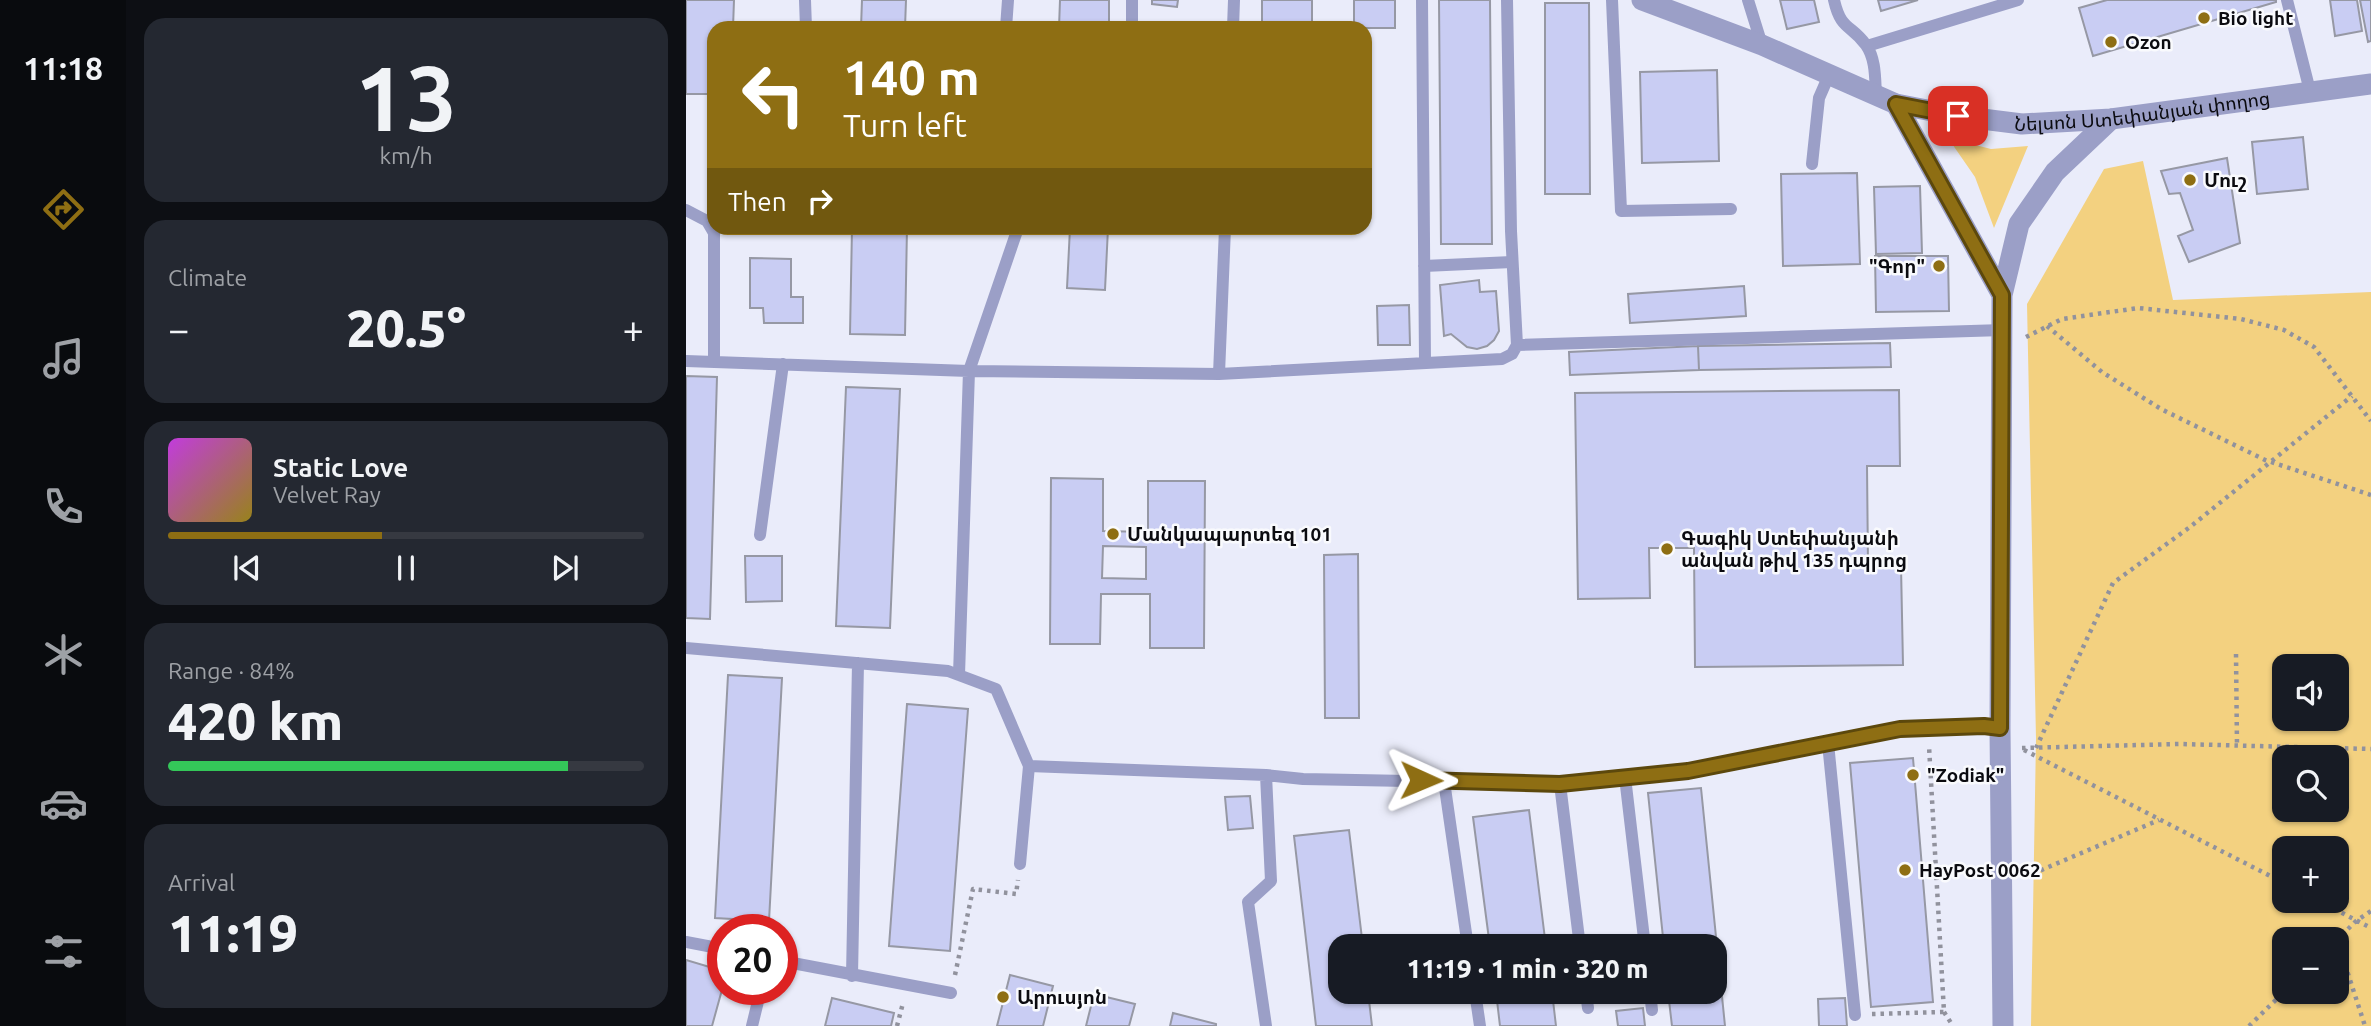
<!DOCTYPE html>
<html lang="en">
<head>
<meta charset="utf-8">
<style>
  :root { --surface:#171b24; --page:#242831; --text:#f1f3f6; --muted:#9ea1a6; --line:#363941; --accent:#8e6e13 }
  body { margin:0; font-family:Ubuntu,"Noto Sans Armenian",sans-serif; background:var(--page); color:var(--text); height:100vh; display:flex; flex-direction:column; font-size:26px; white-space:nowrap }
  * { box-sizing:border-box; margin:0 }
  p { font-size:23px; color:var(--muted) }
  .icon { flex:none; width:38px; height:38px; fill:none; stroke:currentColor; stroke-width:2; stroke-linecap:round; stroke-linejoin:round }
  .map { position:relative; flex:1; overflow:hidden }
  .drawer { display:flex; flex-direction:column; gap:18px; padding:18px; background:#0d0f14; width:560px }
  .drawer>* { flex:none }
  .guide { position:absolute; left:21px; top:21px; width:665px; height:214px; border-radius:21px; box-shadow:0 2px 5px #0004; background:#8e6e13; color:#fff; overflow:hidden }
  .fabs { position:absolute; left:1586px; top:654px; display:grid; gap:14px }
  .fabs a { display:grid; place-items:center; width:77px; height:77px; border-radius:14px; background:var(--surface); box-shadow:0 2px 5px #0004; font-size:35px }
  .speed { position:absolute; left:21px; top:914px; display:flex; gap:14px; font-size:35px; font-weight:700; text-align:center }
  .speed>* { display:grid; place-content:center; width:91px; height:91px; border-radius:50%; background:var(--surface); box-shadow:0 2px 5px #0004; line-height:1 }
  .speed .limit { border:10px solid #d22; background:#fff; color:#111 }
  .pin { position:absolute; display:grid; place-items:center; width:60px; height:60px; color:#fff; margin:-30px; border-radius:14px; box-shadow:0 4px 10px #0006 }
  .me { position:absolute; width:77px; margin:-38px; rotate:91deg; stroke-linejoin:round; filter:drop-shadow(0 0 5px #0008) }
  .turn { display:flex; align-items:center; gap:24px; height:147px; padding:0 21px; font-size:32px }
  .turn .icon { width:91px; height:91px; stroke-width:2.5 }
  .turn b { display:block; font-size:49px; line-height:60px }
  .then { display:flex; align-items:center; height:66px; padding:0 21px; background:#0003; gap:14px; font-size:26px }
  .big { font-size:52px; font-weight:800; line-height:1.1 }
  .drawer .tile { flex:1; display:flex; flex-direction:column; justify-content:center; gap:10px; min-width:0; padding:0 24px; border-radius:21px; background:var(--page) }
  .drawer .dial { align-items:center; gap:0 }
  .dial b { font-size:91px; line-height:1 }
  .song { display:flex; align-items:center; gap:21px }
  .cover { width:84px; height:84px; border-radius:10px; background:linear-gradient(135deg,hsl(290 70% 55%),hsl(50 70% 35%)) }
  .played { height:7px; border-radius:4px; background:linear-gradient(90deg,var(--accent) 45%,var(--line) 45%) }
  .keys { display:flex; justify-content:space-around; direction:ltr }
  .heat { display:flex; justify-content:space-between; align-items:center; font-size:38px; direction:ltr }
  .charge { height:10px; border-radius:5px; background:linear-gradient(90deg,#34c759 84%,var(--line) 0) }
  .trip { position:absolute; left:642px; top:934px; width:399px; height:70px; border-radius:21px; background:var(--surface); box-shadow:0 2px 5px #0004; font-weight:800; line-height:70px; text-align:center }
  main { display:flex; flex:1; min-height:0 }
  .menu { display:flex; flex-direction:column; width:126px; justify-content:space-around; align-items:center; background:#090b0e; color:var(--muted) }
  .menu .icon { width:49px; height:49px }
  .menu .on { color:var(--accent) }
  .menu b { font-size:32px; color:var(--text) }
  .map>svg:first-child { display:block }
</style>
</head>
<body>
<main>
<nav class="menu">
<b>11:18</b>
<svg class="icon on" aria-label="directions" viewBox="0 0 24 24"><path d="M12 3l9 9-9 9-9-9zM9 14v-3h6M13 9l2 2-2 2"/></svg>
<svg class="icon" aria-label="music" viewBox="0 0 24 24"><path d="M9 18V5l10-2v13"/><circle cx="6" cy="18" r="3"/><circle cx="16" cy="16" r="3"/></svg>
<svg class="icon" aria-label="phone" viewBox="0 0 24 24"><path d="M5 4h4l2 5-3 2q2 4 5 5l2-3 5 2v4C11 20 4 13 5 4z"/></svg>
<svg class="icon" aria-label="climate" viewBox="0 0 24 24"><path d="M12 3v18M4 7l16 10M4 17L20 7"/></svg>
<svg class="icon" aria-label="car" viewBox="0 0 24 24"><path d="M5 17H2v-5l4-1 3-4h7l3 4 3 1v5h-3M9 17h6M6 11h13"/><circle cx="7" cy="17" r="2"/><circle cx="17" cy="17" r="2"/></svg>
<svg class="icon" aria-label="filters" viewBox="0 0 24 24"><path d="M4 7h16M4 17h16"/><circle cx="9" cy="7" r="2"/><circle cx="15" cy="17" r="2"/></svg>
</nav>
<section class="drawer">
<div class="tile dial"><b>13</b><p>km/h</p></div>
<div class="tile"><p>Climate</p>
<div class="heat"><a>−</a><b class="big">20.5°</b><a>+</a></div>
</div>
<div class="tile">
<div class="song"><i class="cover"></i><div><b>Static Love</b><p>Velvet Ray</p></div></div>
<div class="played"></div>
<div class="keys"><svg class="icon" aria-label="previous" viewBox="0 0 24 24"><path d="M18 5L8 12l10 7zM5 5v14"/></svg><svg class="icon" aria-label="pause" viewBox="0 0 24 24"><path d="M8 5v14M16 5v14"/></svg><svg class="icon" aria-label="next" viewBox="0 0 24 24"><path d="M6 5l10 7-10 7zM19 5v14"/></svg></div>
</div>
<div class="tile"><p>Range · 84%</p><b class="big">420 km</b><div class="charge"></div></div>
<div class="tile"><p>Arrival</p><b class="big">11:19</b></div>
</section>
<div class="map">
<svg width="1685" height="1026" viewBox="0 0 1685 1026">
  <rect width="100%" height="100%" fill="#eaecfa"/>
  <path fill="#f3d180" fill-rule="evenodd" d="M1262,138L1305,149L1342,146L1308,228L1289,177Z
    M1457,161L1487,300L1685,292V1026H1345L1350,739L1341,304L1418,169ZM1598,667H1650V719H1598ZM1598,758H1650V810H1598ZM1598,849H1650V901H1598ZM1598,940H1650V992H1598Z"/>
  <path fill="#c9cdf3" stroke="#9698a4" stroke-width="2" fill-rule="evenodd" d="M0,0H48L47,28H28V94H0Z
    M176,0H220L219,28H175Z
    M374,0H423V28H373Z
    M466,0H492L491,7L466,4Z
    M576,0H626V28H576Z
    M668,0H709V28H668Z
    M753,0H804L806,244H755Z
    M1094,0H1128L1133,22L1101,29Z
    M1192,0H1232L1195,11Z
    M1421,0H1590V2L1407,56L1393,8Z
    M1644,0H1671L1676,31L1649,36Z
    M1674,0H1685V41L1682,42Z
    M859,3H903L904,194H859Z
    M1031,70L1033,161L956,163L954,72Z
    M1617,137L1622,189L1571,194L1566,142Z
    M1541,158L1554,243L1503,262L1492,236L1507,230L1494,193L1483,194L1475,171Z
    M1171,173L1174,264L1097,266L1095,174Z
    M1234,186L1236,253L1190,254L1188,187Z
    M166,228H221L219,335L164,334Z
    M384,228H422L419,290L381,288Z
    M1189,256H1262L1263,311L1190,312Z
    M64,258L105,259V297H117V323H78L77,308H64Z
    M793,280L794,292L810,291L813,331L808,340L801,346L791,349L781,347L765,334L758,336L754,285Z
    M1058,286L1060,316L944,323L942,294Z
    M723,305L724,345H692L691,306Z
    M1204,343L1205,367L1013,370L1012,346Z
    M1012,346L1013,370L884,375L883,352Z
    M0,376L31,377L24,619L0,618Z
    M160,387L214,389L204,628L150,626Z
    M1213,390L1214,466H1181L1182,566H1215L1217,665L1009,667L1008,548H963L964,598L892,599L889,393Z
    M365,478L417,479V531L462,532V481H519L518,648H464V594H415L414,644H364ZM417,546L460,547V579L416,578Z
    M672,554L673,718H639L638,555Z
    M59,556H96V601L60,602Z
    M42,675L96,678L83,921L29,918Z
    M221,704L282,709L264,951L203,946Z
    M1227,758L1247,1002L1185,1007L1164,763Z
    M1015,788L1039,1026H986L982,992H1029V947H978L962,793Z
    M564,796L567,828L542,830L539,797Z
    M843,810L860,947H804L787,817Z
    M663,830L677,947H654V992H682L686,1026H630L608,836Z
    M0,960L37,971V986L26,1026H0Z
    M324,975L367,986L357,1026H311Z
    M810,992H866L870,1026H814Z
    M408,994L449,1004L443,1026H400Z
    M146,998L208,1013L205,1026H139Z
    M1159,998L1161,1026H1133L1132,999Z
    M957,1008L959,1026H932L930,1011Z
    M487,1013L530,1024V1026H484Z"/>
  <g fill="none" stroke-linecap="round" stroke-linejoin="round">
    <path stroke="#91929d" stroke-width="4.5" stroke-dasharray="3.5 5" stroke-linecap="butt" d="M1361,326L1416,372L1475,409L1579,460L1685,495
      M1340,337L1376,319L1452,308L1555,319L1598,330L1628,347L1685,421
      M1550,654L1551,746
      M1336,748L1493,744L1685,749
      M1350,748L1427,583L1504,527L1666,396
      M1338,750L1598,883
      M1339,877L1473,820
      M1633,901L1685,928
      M1651,940L1679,1026
      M1650,941L1670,921L1685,911
      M269,975L287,889L330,894L332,880
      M1258,1012L1267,1026
      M1186,1014L1258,1012L1243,746
      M211,1026L217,1003
      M1563,1026L1598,992"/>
    <path stroke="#9b9fc7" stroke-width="12" d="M119,0L120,28
      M446,0V22
      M736,0L739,361
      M926,0L935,211L1045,209
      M1062,0L1076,45
      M1148,0C1155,31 1165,24 1180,45C1190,59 1189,79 1190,95
      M1601,0L1624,91
      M320,28L322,0
      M547,28L548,0
      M1181,46L1332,0
      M1126,164L1133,98L1143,75
      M0,210L21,221L28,233V361
      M738,266L826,262
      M831,345L1317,330
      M0,361L283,371L533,374L539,228
      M533,374L816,359L826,354L831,345L825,231L821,0
      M74,535L97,364
      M0,648L262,671L310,689L343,766L580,775L617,779L874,784L1002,771L1214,729L1298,726L1314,728
      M273,675L283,371L332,228
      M1142,743L1169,1015
      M580,775L585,881L562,902L580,1026
      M939,777L959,947
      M758,781L782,947
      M874,784L894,947
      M334,864L343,766
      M0,942L37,949
      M96,961L265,993
      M166,976L172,663
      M789,992L794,1026
      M900,992L902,1008
      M964,992L966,1010
      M66,1026L75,989"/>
    <path stroke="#9b9fc7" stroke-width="21" d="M1210,104L1316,295
      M1317,1026L1314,728L1316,295L1333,224L1369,172L1425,119"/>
    <path stroke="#9b9fc7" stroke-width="21" id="s1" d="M956,0L1076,45L1210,104L1272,116L1336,124L1425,119L1685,84"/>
  </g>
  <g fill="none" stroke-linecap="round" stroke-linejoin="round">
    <defs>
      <path id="route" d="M735,780L874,784L1002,771L1214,729L1298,726L1314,728L1316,295L1210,104L1272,116"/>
    </defs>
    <use href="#route" stroke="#5c480c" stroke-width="18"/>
    <use href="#route" stroke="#8e6e13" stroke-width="12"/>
  </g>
  <g fill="#8e6e13" stroke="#f9fafd" stroke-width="2.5">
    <circle cx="1518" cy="18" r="7"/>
    <circle cx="1425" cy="42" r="7"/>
    <circle cx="1504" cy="180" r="7"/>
    <circle cx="1253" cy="266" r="7"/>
    <circle cx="427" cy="534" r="7"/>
    <circle cx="981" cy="549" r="7"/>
    <circle cx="1227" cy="775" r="7"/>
    <circle cx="1219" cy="870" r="7"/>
    <circle cx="317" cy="997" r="7"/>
  </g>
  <g text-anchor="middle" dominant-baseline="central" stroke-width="5" stroke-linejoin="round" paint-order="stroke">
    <g font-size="19" font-weight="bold" fill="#0b0b10" stroke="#f9fafd" text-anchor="start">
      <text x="1532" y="18">Bio light</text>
      <text x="1439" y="42">Ozon</text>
      <text x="1518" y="180">Մուշ</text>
      <text x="1239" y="266" text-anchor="end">"Գոր"</text>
      <text x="441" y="534">Մանկապարտեզ 101</text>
      <text x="995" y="538">Գագիկ Ստեփանյանի<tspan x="995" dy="22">անվան թիվ 135 դպրոց</tspan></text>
      <text x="1241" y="775">"Zodiak"</text>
      <text x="1233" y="870">HayPost 0062</text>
      <text x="331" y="997">Արուսյոն</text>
    </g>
    <g font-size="19" fill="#0b0b10" stroke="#f9fafd">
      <text stroke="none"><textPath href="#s1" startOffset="523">Նելսոն Ստեփանյան փողոց</textPath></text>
    </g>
  </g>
</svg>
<div class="fabs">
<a><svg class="icon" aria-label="sound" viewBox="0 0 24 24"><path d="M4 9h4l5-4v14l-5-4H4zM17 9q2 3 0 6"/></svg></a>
<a><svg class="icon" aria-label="search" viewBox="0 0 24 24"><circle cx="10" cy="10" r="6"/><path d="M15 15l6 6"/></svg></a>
<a>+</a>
<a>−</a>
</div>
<div class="speed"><div class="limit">20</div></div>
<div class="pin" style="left:1272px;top:116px;background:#d93025"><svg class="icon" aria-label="arrive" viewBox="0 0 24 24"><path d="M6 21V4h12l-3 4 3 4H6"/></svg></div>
<svg class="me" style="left:735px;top:780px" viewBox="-20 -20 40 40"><path d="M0-17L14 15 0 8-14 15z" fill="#8e6e13" stroke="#fff" stroke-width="4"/></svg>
<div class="trip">11:19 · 1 min · 320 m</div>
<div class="guide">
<div class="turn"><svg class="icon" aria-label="left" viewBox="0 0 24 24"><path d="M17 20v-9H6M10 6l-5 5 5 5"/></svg><div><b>140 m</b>Turn left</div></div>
<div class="then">Then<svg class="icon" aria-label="right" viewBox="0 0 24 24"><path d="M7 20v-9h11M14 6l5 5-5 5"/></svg></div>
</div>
</div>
</main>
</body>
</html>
